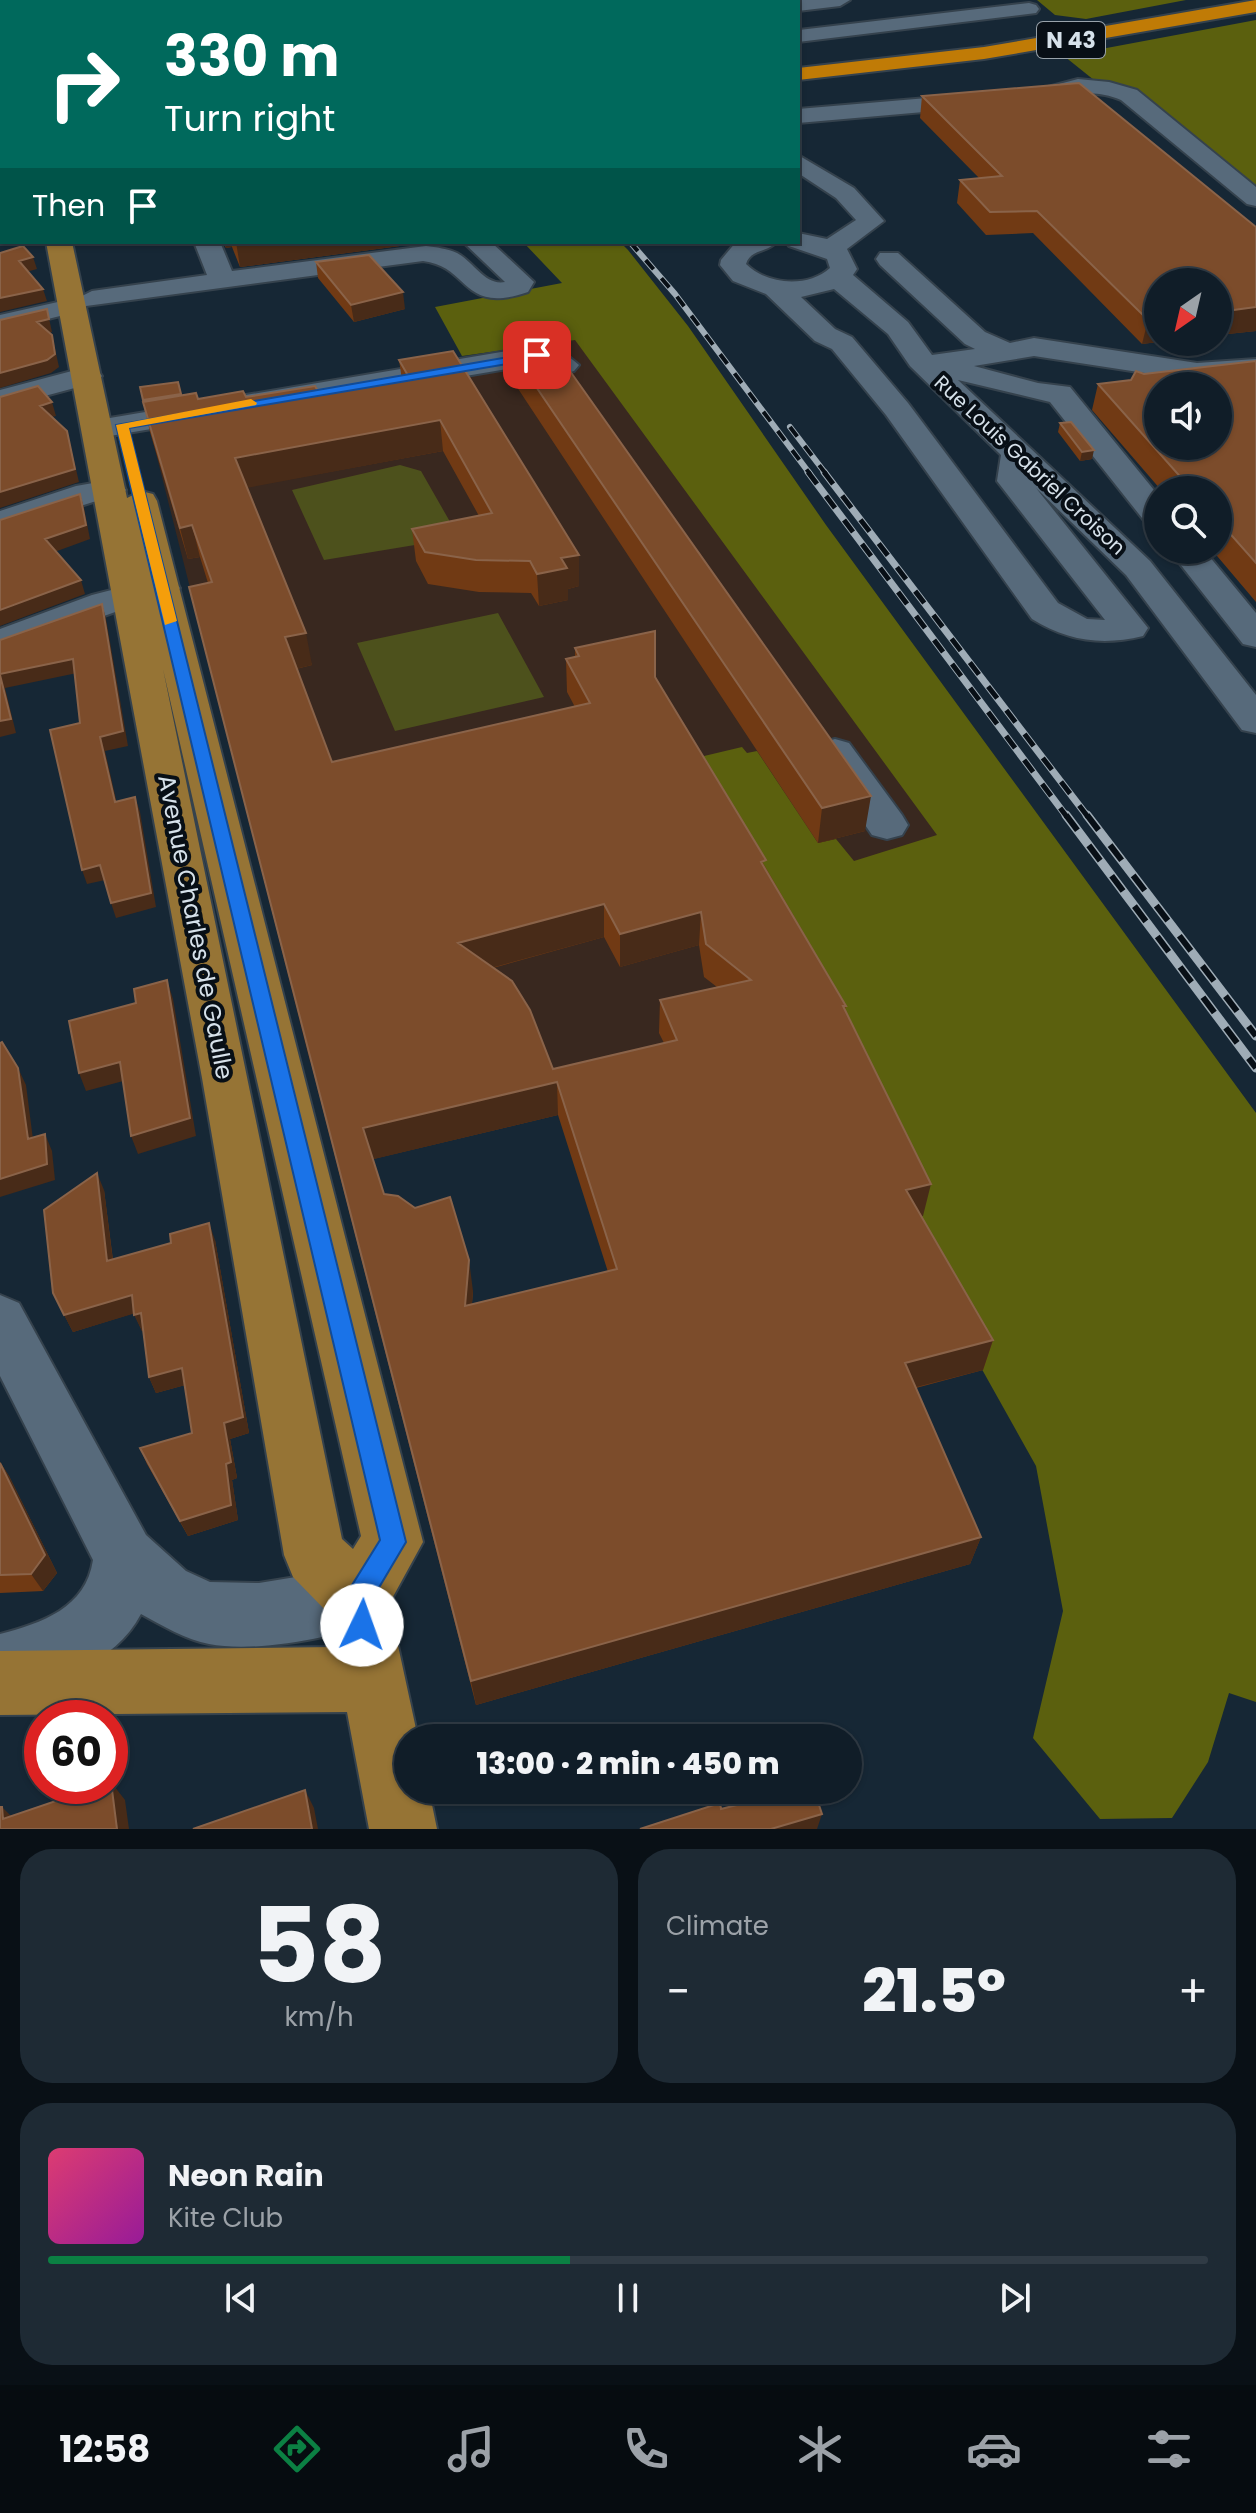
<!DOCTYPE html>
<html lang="en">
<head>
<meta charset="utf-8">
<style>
  :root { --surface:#101d28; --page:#1e2a34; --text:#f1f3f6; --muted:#9ca2a8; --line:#303b45; --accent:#0b8043 }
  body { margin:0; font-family:Poppins,sans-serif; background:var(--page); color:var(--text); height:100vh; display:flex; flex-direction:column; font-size:30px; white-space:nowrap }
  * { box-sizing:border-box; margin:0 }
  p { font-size:26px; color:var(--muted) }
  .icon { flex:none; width:44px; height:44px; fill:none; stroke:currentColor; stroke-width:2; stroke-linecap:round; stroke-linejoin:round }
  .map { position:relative; height:1829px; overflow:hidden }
  .sheet { display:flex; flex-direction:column; gap:20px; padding:20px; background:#091016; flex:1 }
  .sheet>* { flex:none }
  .top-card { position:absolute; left:0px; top:0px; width:800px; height:244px; box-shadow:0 2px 6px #0004,0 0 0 2px var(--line); background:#00695c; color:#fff; overflow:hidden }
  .needle { width:52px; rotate:214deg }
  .tools { position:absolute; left:1144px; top:268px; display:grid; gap:16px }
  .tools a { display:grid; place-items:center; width:88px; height:88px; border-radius:50%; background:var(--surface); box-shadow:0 2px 6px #0004,0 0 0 2px var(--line); font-size:40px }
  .speed { position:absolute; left:24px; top:1700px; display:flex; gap:16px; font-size:40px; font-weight:700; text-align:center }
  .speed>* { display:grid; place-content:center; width:104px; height:104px; border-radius:50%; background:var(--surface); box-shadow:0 2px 6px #0004,0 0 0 2px var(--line); line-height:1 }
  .speed .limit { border:12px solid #d22; background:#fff; color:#111 }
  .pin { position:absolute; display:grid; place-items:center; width:68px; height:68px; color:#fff; margin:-34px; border-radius:16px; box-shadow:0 4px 12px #0006 }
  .me { position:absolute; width:88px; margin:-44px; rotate:3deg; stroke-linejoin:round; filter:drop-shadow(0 0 6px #0008) }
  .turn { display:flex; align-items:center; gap:28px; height:168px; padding:0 32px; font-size:36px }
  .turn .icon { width:104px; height:104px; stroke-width:2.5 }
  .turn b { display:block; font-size:56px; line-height:68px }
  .then { display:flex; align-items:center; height:76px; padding:0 32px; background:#0003; gap:16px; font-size:30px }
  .big { font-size:60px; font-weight:800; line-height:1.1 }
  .sheet .card { flex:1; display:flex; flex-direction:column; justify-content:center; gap:12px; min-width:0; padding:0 28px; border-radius:32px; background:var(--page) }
  .sheet .dial { align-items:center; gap:0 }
  .dial b { font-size:104px; line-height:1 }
  .song { display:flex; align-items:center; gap:24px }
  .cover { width:96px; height:96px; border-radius:12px; background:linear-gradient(135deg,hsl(340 70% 55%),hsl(300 70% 35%)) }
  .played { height:8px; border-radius:4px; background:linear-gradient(90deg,var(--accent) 45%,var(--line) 45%) }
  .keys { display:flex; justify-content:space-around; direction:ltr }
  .heat { display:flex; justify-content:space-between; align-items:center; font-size:44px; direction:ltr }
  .sheet .tiles { flex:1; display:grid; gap:20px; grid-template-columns:1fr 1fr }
  .card:last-child { grid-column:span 2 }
  .trip { position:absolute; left:394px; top:1724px; width:468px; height:80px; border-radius:40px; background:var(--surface); box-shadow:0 2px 6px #0004,0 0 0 2px var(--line); font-weight:800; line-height:80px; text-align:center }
  .dock { display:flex; height:128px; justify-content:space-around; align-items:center; background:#060c10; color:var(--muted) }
  .dock .icon { width:56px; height:56px }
  .dock .on { color:var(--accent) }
  .dock b { font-size:36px; color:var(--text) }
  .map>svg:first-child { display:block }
</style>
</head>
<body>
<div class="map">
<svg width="1256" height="1829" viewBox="0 0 1256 1829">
  <rect width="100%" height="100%" fill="#162735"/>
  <path fill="#39281f" d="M652,326L994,853L779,1019L539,1074L399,1040L310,1062L146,414Z"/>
  <path fill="#4d511c" d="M400,465L421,471L449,520L450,529L433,542L324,560L292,490Z
    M498,613L544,697L395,731L357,643Z"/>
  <path fill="#5b600e" d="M1037,0H1186L1086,19L1055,15Z
    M1256,20V195L1231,190L1064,56Z
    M523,242H620L628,250L688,326L826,525L1256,1113V1702L1229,1693L1208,1762L1172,1818L1100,1819L1033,1738L1063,1611L1036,1466L904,1230L923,1215L683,761L742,747L747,753L757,751L818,843L836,839L854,861L937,835L575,340L462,356L435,307L562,283Z"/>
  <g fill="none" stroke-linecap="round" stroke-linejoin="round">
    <defs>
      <path id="minor" d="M331,0H353L355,2H333Z
        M560,0H580L582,2H562Z
        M609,0H629L631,2H611Z
        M700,0H733L698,2Z
        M795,0H850L840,6L798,11V2H790Z
        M1029,3L1036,5L1039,9L1036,13L798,42L799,30Z
        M1078,79L1109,82L1137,90L1256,187V206L1247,204L1121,100C1094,89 1075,94 1048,101L798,123V109L1044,88Z
        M798,155L854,188L884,221L847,249L857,269L853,275L908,322L932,355L975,349L965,344L880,265L876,259L880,253H898L985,332L1010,343L1034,338L1197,363L1256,359V377L1197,381L1034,356L974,366L1038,383L1070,387L1158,495V526L1146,523L1050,402L958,380L1150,561L1256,695V733L1242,730L1126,575L1036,488L1148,628L1143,636C1102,646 1068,641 1032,619L886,415L832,349L815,341L766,294L733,281L720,265L721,260L736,242H776C768,253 751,248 746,264C767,285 808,288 830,268L827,259L789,246L786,242H798V233L827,239L856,220L836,198L798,173ZM834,289L888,334L910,366L1001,455L997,481L1105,620L1087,619L1058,603L908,403L852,337L835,329L801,297Z
        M194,242H220L232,271L426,246C436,247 448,249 457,253C474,262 485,286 505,282L463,242H491L534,282L528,292C461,315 471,267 423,261L86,306L84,310L0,331V315L80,297L92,291L207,275Z
        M537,346L562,351L579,365L574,371L564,374L537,364L98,438L87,436L83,429L87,422L98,420Z
        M87,367L97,370L102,376L97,382L0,408V390Z
        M110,480L121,483L126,490L121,497L93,502L0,532V511L76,486Z
        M1169,550H1204L1256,613V647L1243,644Z
        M162,577L174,581L180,588L174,595L118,611L0,653V629L92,595Z
        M835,739L849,743L902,815L908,825L902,835L887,839L872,835L815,752L821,743Z
        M0,1295L19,1303L146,1535L186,1571L210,1582L259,1583L357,1567L379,1576L388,1598L379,1620C336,1638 255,1653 209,1644C187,1640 161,1625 141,1614C115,1664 51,1685 0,1698V1634C42,1623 86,1608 93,1560L0,1376Z"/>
      <path id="major" d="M46,242H72L127,498L141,491L153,494L157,501L423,1542L389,1604L418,1738H408V1790H429L437,1829H369L347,1712L0,1715V1651L335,1647L329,1614L293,1577L284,1555L202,1078ZM163,669L361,1536L353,1549L342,1539Z"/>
      <path id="highway" d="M1256,0V12L984,59L798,80V68L984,47Z"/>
    </defs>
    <use href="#minor" stroke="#35424d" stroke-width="4"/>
    <use href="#major" stroke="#35424d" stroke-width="4"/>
    <use href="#highway" stroke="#35424d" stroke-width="4"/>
    <use href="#minor" fill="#576a7b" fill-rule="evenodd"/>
    <use href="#major" fill="#967435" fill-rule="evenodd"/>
    <use href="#highway" fill="#c07b06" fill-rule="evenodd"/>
    <defs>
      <path id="rail-far3" d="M289,0L293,2"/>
      <path id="rail-far2" d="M630,242L675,294L810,474
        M790,427L826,474"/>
      <path id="rail-far1" d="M808,472L1067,817
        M824,472L1088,817"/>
      <path id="rail" d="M1066,815L1256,1068
        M1087,815L1256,1036"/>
    </defs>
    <use href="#rail-far3" stroke="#9facb6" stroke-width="4"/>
    <use href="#rail-far2" stroke="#9facb6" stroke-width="6"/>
    <use href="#rail-far1" stroke="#9facb6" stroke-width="7"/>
    <use href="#rail" stroke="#9facb6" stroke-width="9"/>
    <use href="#rail-far3" stroke="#080f16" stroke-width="3" stroke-dasharray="9" stroke-linecap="butt"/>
    <use href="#rail-far2" stroke="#080f16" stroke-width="4" stroke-dasharray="12" stroke-linecap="butt"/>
    <use href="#rail-far1" stroke="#080f16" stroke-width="5" stroke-dasharray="15" stroke-linecap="butt"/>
    <use href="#rail" stroke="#080f16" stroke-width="6" stroke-dasharray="19" stroke-linecap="butt"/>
  </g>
  <path fill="#713a14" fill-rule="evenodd" d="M922,96L1256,227V331L1218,335L1158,282V342L1142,344L1033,233L986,235L957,203L960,180L979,178L920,118Z
    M223,242H415V244L240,267L232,247L226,248Z
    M316,262L405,309L354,322L318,278Z
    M505,341L865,831L818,843L507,372Z
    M399,360L579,555V586L568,589V600L539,606L531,593L479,592L428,584L416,561L412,529L479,516L443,451L247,487L312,665L296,669L332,762L575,707L567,692L566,659L575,657V648L655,677L846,1006L845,1011L923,1216H921L993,1340L983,1370L916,1388L981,1537L970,1564L476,1705L197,619L208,583L200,557L188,559L150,432L140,387L198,399L319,393L402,380ZM604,937L620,967L699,945L704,977L717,987L660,1000L659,1033L664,1043L553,1069L493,968ZM558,1115L608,1272L472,1304L473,1291L384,1194L373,1159Z
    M1256,361V602L1212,550H1218V490H1161L1092,410L1098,384L1131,380L1144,374Z
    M1060,423L1092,459L1080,461L1058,432Z
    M104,1190L113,1260L215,1240L249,1433L230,1439L237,1478L232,1480L238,1520L188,1536L147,1464L140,1448L192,1433L185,1385L156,1393L149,1377L143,1331H142L134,1313L73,1332L53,1293Z
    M0,1462L9,1476L57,1573L43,1591L0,1593Z"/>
  <path fill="#482b18" d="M408,0H489V2H408Z
    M640,0H659L640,2Z
    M2,48V59L0,60V49Z
    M0,221H2V242H7L0,244Z
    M225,242H232V247L226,248Z
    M236,242H415V244L240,267Z
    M33,257L37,269L23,273L19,261Z
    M43,289L47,301L0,312V298Z
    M403,292L405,309L354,322L351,305Z
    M1256,307V331L1218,335V312Z
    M47,309L52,332L40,336L37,322Z
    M1158,318V342L1142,344L1148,320Z
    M52,335L59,367L51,373L0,388V373Z
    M52,402L56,416L44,419L40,406Z
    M440,420L443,451L241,489L235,458Z
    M67,431L79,482L0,508V492Z
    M1094,450L1092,459L1080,461L1082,452Z
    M80,494L84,508L90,539L49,554L45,539Z
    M192,525L200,557L188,559L180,528Z
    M579,555V586L568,589V600L539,606L537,574L561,558Z
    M81,580L85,594L0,626V610Z
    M102,604L106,619L128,746L105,751L120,817L115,802L100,737Z
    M306,633L312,665L291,670L285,637Z
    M73,659L77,673L5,688L16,733L0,737V674Z
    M871,796L865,831L818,843L822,808Z
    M135,797L140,812L156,907L116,918L111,903Z
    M100,865L105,880L87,884L82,870Z
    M604,904V937L462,976L458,943Z
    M701,912L699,945L620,967V934Z
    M167,980L173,999L196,1136L138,1154L131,1136Z
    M120,1062L127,1080L86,1091L79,1073Z
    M18,1068L26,1085L35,1155L28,1139Z
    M557,1082L558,1115L370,1160L363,1128Z
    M45,1134L52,1151L55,1180L0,1197V1179Z
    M97,1173L104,1190L115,1278L107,1261Z
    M931,1184L923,1216L899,1222L906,1190Z
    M209,1223L215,1240L249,1433L230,1439L237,1478L232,1480L238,1520L188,1536L180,1521L224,1423Z
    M469,1260L473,1291L469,1336L465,1306Z
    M132,1295L139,1312L73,1332L64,1315Z
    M141,1313L148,1329L142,1331L134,1315Z
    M993,1340L983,1370L897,1392L905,1363Z
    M182,1368L189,1384L156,1393L149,1377Z
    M0,1462L9,1476L57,1573L43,1591L31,1574Z
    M981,1537L970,1564L476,1705L471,1681Z
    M111,1782L125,1800L129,1829H117Z
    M305,1790L314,1808L318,1829H312Z
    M0,1806L2,1807L19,1824L0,1820Z
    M822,1814L817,1829H770Z"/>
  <path fill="#7c4c2b" stroke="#8a6349" stroke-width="2" fill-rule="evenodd" d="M2,0H177V2H2V3Z
    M2,9V48L0,49V10Z
    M1079,83L1256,227V307L1218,312V282H1158V318L1148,320L1037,211L990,212L960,180L1002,176L922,96Z
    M2,99V221H0L1,156L0,157V105Z
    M23,246L33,257L19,261L43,289L0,298V253Z
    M369,255L403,292L351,305L316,262Z
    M47,309L49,319L37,322L52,335L55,354L47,360L0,373V320Z
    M534,336L548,340L871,796L822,808L505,341Z
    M453,351L579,555L561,558L567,568L537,574L530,561L476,560L425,552L412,529L492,513L440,420L235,458L306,633L285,637L332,762L590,703L566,659L579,656L575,648L655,631V677L766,860L761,862L846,1006H843L931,1184L906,1190L993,1340L905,1363L981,1537L471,1681L189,587L212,582L192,525L180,528L143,402L196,393L198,399L243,391L246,397L315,386L319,393L410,379L399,360ZM604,904L620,934L701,912L706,944L751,980L660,1000L677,1040L553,1069L530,1010L512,981L458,943ZM557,1082L617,1269L465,1306L469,1260L450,1197L415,1208L398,1196L384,1194L363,1128Z
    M1256,361V563L1218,520V490H1192L1098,384L1131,380L1136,371L1144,374ZM1158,386H1218V446H1158Z
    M178,382L181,394L143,400L140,387Z
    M38,386L52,402L40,406L67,431L75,469L0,492V397Z
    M1071,422L1094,450L1082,452L1060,423Z
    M80,494L86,525L45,539L81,580L0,610V520Z
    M102,604L123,731L100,737L115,802L135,797L151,893L111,903L100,865L82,870L50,730L80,723L73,659L0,674V640Z
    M0,675L11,719L0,721Z
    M167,980L190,1118L131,1136L120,1062L79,1073L69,1021L136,1003L134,989Z
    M2,1042L18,1068L28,1139L45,1134L47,1164L0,1179V1043Z
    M97,1173L107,1261L171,1243L170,1234L209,1223L243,1417L224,1423L231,1462L226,1464L231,1505L180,1521L140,1448L192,1433L182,1368L149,1377L141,1313L134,1315L132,1295L64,1315L53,1293L44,1210Z
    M0,1463L45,1555L31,1574L0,1575Z
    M111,1782L117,1829H0V1807H2L3,1819L100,1786H110V1783Z
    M305,1790L312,1829H193Z
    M796,1790H814L822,1814L771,1829H640L720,1803L721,1809Z"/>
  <path fill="#1a73e8" stroke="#114b97" stroke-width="2" d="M537,352L542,353V358L129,428L406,1542L371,1601L375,1625L371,1635L362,1638L353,1635L344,1598L380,1540L116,425Z"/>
  <path fill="#f59e0b" d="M251,399L257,403L256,405L129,428L177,621L165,625L116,425Z"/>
  <g text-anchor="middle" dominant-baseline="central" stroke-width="8" stroke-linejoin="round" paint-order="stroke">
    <g font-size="20" fill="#d6e1ea" stroke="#080f16">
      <text transform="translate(1030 465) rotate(43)">Rue Louis Gabriel Croison</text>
    </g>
    <rect fill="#080f16" stroke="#98a2aa" stroke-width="2" x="1037" y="22" width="68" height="36" rx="6"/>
    <g font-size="22" font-weight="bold" fill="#d6e1ea">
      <text x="1071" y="40">N 43</text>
    </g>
    <g font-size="24" fill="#d6e1ea" stroke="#080f16">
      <text transform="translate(196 927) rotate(79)">Avenue Charles de Gaulle</text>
    </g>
  </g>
</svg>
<div class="tools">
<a><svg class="needle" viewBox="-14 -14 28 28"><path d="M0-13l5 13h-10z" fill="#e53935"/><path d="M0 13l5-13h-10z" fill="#9ca2a8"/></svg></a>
<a><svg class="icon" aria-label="sound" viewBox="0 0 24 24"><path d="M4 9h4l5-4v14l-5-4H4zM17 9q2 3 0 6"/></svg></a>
<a><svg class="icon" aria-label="search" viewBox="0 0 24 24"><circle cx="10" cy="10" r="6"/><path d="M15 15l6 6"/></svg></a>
</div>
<div class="speed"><div class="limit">60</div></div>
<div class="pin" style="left:537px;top:355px;background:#d93025"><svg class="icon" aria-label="arrive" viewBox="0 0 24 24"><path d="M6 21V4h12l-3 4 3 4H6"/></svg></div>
<svg class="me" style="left:362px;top:1625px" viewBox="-20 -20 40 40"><circle r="19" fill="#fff"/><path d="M0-13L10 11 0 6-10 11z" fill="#1a73e8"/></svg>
<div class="trip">13:00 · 2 min · 450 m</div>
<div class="top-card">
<div class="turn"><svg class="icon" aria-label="right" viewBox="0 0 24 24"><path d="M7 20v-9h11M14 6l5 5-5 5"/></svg><div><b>330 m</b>Turn right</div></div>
<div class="then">Then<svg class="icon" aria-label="arrive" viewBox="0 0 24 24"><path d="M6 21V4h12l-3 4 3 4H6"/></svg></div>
</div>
</div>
<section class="sheet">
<div class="tiles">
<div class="card dial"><b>58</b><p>km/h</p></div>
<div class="card"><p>Climate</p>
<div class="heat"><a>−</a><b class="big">21.5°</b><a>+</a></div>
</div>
<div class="card">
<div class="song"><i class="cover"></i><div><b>Neon Rain</b><p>Kite Club</p></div></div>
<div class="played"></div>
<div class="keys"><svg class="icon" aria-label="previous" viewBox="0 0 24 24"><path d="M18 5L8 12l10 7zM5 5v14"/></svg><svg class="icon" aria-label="pause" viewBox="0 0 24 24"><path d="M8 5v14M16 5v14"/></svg><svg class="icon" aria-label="next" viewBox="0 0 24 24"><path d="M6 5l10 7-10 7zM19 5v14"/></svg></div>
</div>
</div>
</section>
<nav class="dock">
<b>12:58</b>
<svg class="icon on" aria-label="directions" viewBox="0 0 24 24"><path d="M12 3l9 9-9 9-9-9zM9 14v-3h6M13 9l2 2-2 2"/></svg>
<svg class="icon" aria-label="music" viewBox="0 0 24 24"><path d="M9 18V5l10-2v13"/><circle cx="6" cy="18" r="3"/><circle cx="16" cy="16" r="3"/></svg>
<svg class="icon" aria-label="phone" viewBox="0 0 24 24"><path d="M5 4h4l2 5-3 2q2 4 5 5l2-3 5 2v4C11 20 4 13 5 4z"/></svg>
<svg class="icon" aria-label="climate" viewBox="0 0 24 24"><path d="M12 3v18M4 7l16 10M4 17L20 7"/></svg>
<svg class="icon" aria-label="car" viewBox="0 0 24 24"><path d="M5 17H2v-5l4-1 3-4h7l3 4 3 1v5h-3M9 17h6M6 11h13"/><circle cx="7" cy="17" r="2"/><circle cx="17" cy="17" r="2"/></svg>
<svg class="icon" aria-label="filters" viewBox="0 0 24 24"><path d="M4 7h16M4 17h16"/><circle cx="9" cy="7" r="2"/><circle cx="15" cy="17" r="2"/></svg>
</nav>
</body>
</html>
